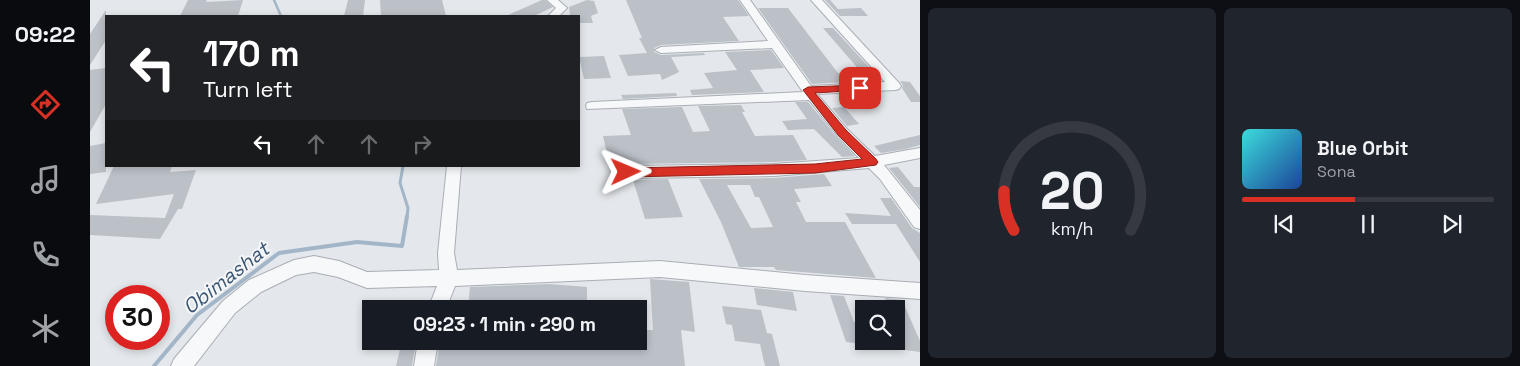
<!DOCTYPE html>
<html lang="en">
<head>
<meta charset="utf-8">
<style>
  :root { --surface:#171b24; --page:#20242c; --text:#f1f3f6; --muted:#9ea1a6; --line:#363941; --accent:#d93025 }
  body { margin:0; font-family:"Space Grotesk",sans-serif; background:var(--page); color:var(--text); height:100vh; display:flex; flex-direction:column; font-size:19px; white-space:nowrap }
  * { box-sizing:border-box; margin:0 }
  p { font-size:16px; color:var(--muted) }
  .icon { flex:none; width:28px; height:28px; fill:none; stroke:currentColor; stroke-width:2; stroke-linecap:round; stroke-linejoin:round }
  .map { position:relative; flex:1; overflow:hidden }
  .sheet { display:flex; flex-direction:column; gap:8px; padding:8px; background:#0d0f14; width:600px }
  .sheet>* { flex:none }
  .top-card { position:absolute; left:15px; top:15px; width:475px; height:152px; border-radius:0px; box-shadow:0 2px 8px #0003; background:#202124; color:#fff; overflow:hidden }
  .tools { position:absolute; left:765px; top:300px; display:grid; gap:10px }
  .tools a { display:grid; place-items:center; width:50px; height:50px; border-radius:0px; background:var(--surface); box-shadow:0 2px 8px #0003; font-size:25px }
  .speed { position:absolute; left:15px; top:285px; display:flex; gap:10px; font-size:25px; font-weight:700; text-align:center }
  .speed>* { display:grid; place-content:center; width:65px; height:65px; border-radius:50%; background:var(--surface); box-shadow:0 2px 8px #0003; line-height:1 }
  .speed .limit { border:8px solid #d22; background:#fff; color:#111 }
  .pin { position:absolute; display:grid; place-items:center; width:42px; height:42px; color:#fff; margin:-21px; border-radius:10px; box-shadow:0 2px 8px #0006 }
  .me { position:absolute; width:55px; margin:-28px; rotate:89deg; stroke-linejoin:round; filter:drop-shadow(0 0 4px #0008) }
  .turn { display:flex; align-items:center; gap:18px; height:105px; padding:0 15px; font-size:22px }
  .turn .icon { width:65px; height:65px; stroke-width:2.5 }
  .turn b { display:block; font-size:35px; line-height:42px }
  .lanes { display:flex; align-items:center; height:48px; padding:0 15px; background:#0003; justify-content:center; gap:25px; direction:ltr }
  .lanes .off { opacity:.35 }
  .sheet .card { flex:1; display:flex; flex-direction:column; justify-content:center; gap:8px; min-width:0; padding:0 18px; border-radius:8px; background:var(--page) }
  .sheet .dial { align-items:center; gap:0 }
  .dial svg { height:130px; overflow:visible; fill:none; stroke:var(--line); stroke-width:7; stroke-linecap:round; text-anchor:middle }
  .dial text { fill:var(--text); stroke:none }
  .song { display:flex; align-items:center; gap:15px }
  .cover { width:60px; height:60px; border-radius:8px; background:linear-gradient(135deg,hsl(180 70% 55%),hsl(220 70% 35%)) }
  .played { height:5px; border-radius:2px; background:linear-gradient(90deg,var(--accent) 45%,var(--line) 45%) }
  .keys { display:flex; justify-content:space-around; direction:ltr }
  .sheet .tiles { flex:1; display:grid; gap:8px; grid-template-columns:repeat(2,1fr) }
  .trip { position:absolute; left:272px; top:300px; width:285px; height:50px; border-radius:0px; background:var(--surface); box-shadow:0 2px 8px #0003; font-weight:700; line-height:50px; text-align:center }
  main { display:flex; flex:1; min-height:0 }
  .tabs { display:flex; flex-direction:column; width:90px; justify-content:space-around; align-items:center; background:#090b0e; color:var(--muted) }
  .tabs .icon { width:35px; height:35px }
  .tabs .active { color:var(--accent) }
  .tabs b { font-size:22px; color:var(--text) }
  .map>svg:first-child { display:block }
</style>
</head>
<body>
<main>
<nav class="tabs">
<b>09:22</b>
<svg class="icon active" aria-label="directions" viewBox="0 0 24 24"><path d="M12 3l9 9-9 9-9-9zM9 14v-3h6M13 9l2 2-2 2"/></svg>
<svg class="icon" aria-label="music" viewBox="0 0 24 24"><path d="M9 18V5l10-2v13"/><circle cx="6" cy="18" r="3"/><circle cx="16" cy="16" r="3"/></svg>
<svg class="icon" aria-label="phone" viewBox="0 0 24 24"><path d="M5 4h4l2 5-3 2q2 4 5 5l2-3 5 2v4C11 20 4 13 5 4z"/></svg>
<svg class="icon" aria-label="climate" viewBox="0 0 24 24"><path d="M12 3v18M4 7l16 10M4 17L20 7"/></svg>
</nav>
<div class="map">
<svg width="830" height="366" viewBox="0 0 830 366">
  <rect width="100%" height="100%" fill="#e4e7eb"/>
  <g fill="none" stroke-linecap="round" stroke-linejoin="round">
    <path stroke="#a2b6c8" stroke-width="2.5" d="M184,0L191,16"/>
    <path stroke="#a2b6c8" stroke-width="3" d="M313,166L310,183L318,208L317,217"/>
    <path stroke="#a2b6c8" stroke-width="4" d="M64,366L107,315L189,253L267,242L312,246L317,216"/>
  </g>
  <path fill="#bcc1c8" fill-rule="evenodd" d="M98,0H117L116,2L153,0L148,16H90Z
    M258,0H275L273,16H254Z
    M290,0H352L356,16H291Z
    M452,0H455L463,7L444,16H416Z
    M497,0L504,1L508,13L501,16L503,23H489V16H480L479,7Z
    M536,0H648L659,16L633,17L649,41L571,45L564,48V52L571,55L614,53L615,55L581,57L589,72L572,80L570,74L538,76L529,55L557,53L549,38H552Z
    M735,0H740L748,9L771,8L778,16H750Z
    M668,8H698L748,73L771,72L733,28H743L791,80L722,84Z
    M16,10V40L0,65V34Z
    M681,50L694,68L660,70L674,92L602,95L600,90L623,88L614,73L647,70L635,52Z
    M514,56L521,78L494,79L489,57Z
    M16,68V104L0,132V70Z
    M810,81L820,82L830,96V102H821L812,88L813,85Z
    M586,93L587,96L533,99L531,95Z
    M705,102H718L746,136L765,156L752,157L724,129L698,130L692,121L717,119Z
    M651,105L655,112H652L665,136L703,135L717,160L684,162L536,164L520,166L513,136L541,135L532,109L592,107L603,132L620,131L608,106Z
    M754,107L769,124L757,126L742,108Z
    M830,135V145L816,149L791,153L784,146Z
    M16,143V172L0,174V146Z
    M24,166H82L80,172L106,170L92,209H88L70,239L0,235V215L75,218L84,194L6,204Z
    M808,167L824,187H830V207L799,168Z
    M734,174L742,186L704,189L711,202H706L716,222H755L786,278L686,270L684,267H649L631,222L609,179L684,178ZM637,185H660L665,197H669L683,227L661,228Z
    M578,179L593,217L555,219L543,180Z
    M790,198H801L822,228L830,233V262L806,224H762L755,213L801,216Z
    M560,279L599,282L605,332L591,330L595,366H346L350,341H549V330H563Z
    M459,284L497,287V309H378L380,287Z
    M664,288L703,292L707,311L667,305Z
    M740,295L754,296L764,322L774,324V344L756,342Z
    M795,298L812,300L830,341V352L787,346L788,341H806V309H800Z
    M632,306L671,310L677,333L682,334L690,366H675L670,344L645,341L642,325L636,324Z
    M312,341H326L322,366H306Z"/>
  <g fill="none" stroke-linecap="round" stroke-linejoin="round">
    <defs>
      <path id="minor" d="M457,0H468L477,8L469,16H458L466,8Z
        M650,0H660L721,86L795,82L721,0H732L809,83L811,86L809,89L805,90L727,94L757,129L785,156L830,148V158L794,165L830,210V229L824,227L790,179L779,168L684,176L536,178L531,176L529,172L531,168L536,166L684,164L769,158L747,135L719,100L497,109L496,106L497,103L502,102L713,92L682,48L571,53L565,50L571,47L678,41Z
        M357,166H371L364,253L367,270L570,261L715,275L830,283V299L715,291L570,277L365,286L356,309H338L347,286L277,288L248,277L224,272L206,275L171,292L145,313L104,366H81L84,359L133,301L159,280L204,260L224,256L249,261L277,272L349,270L348,253Z
        M328,341H348L344,366H324Z"/>
    </defs>
    <use href="#minor" stroke="#a9aeb5" stroke-width="2"/>
    <use href="#minor" fill="#f7f8f9" fill-rule="evenodd"/>
  </g>
  <path fill="#d93025" stroke="#8d1f18" d="M770,85L775,88L773,90L725,93L756,130L786,159L788,162L786,165L725,173L536,177L530,172L536,168L725,164L772,159L748,135L713,90L718,87Z"/>
  <g text-anchor="middle" dominant-baseline="central" stroke-width="4" stroke-linejoin="round" paint-order="stroke">
    <g font-size="20" font-style="italic" fill="#395674" stroke="#f4f6f8">
      <text transform="translate(136 278) rotate(-38)">Obimashat</text>
    </g>
  </g>
</svg>
<div class="tools">
<a><svg class="icon" aria-label="search" viewBox="0 0 24 24"><circle cx="10" cy="10" r="6"/><path d="M15 15l6 6"/></svg></a>
</div>
<div class="speed"><div class="limit">30</div></div>
<div class="pin" style="left:770px;top:88px;background:#d93025"><svg class="icon" aria-label="arrive" viewBox="0 0 24 24"><path d="M6 21V4h12l-3 4 3 4H6"/></svg></div>
<svg class="me" style="left:536px;top:172px" viewBox="-20 -20 40 40"><path d="M0-17L14 15 0 8-14 15z" fill="#d93025" stroke="#fff" stroke-width="4"/></svg>
<div class="trip">09:23 · 1 min · 290 m</div>
<div class="top-card">
<div class="turn"><svg class="icon" aria-label="left" viewBox="0 0 24 24"><path d="M17 20v-9H6M10 6l-5 5 5 5"/></svg><div><b>170 m</b>Turn left</div></div>
<div class="lanes"><svg class="icon" aria-label="left" viewBox="0 0 24 24"><path d="M17 20v-9H6M10 6l-5 5 5 5"/></svg><svg class="icon off" aria-label="ahead" viewBox="0 0 24 24"><path d="M12 20V5M6 11l6-6 6 6"/></svg><svg class="icon off" aria-label="ahead" viewBox="0 0 24 24"><path d="M12 20V5M6 11l6-6 6 6"/></svg><svg class="icon off" aria-label="right" viewBox="0 0 24 24"><path d="M7 20v-9h11M14 6l5 5-5 5"/></svg></div>
</div>
</div>
<section class="sheet">
<div class="tiles">
<div class="card dial"><svg viewBox="0 0 100 80">
<path d="M14 69A42 42 0 1 1 86 69"/>
<path d="M14 69A42 42 0 0 1 8 45" stroke="#d93025"/>
<text x="50" y="56" font-size="32" font-weight="700">20</text>
<text x="50" y="72" font-size="11">km/h</text>
</svg></div>
<div class="card">
<div class="song"><i class="cover"></i><div><b>Blue Orbit</b><p>Sona</p></div></div>
<div class="played"></div>
<div class="keys"><svg class="icon" aria-label="previous" viewBox="0 0 24 24"><path d="M18 5L8 12l10 7zM5 5v14"/></svg><svg class="icon" aria-label="pause" viewBox="0 0 24 24"><path d="M8 5v14M16 5v14"/></svg><svg class="icon" aria-label="next" viewBox="0 0 24 24"><path d="M6 5l10 7-10 7zM19 5v14"/></svg></div>
</div>
</div>
</section>
</main>
</body>
</html>
